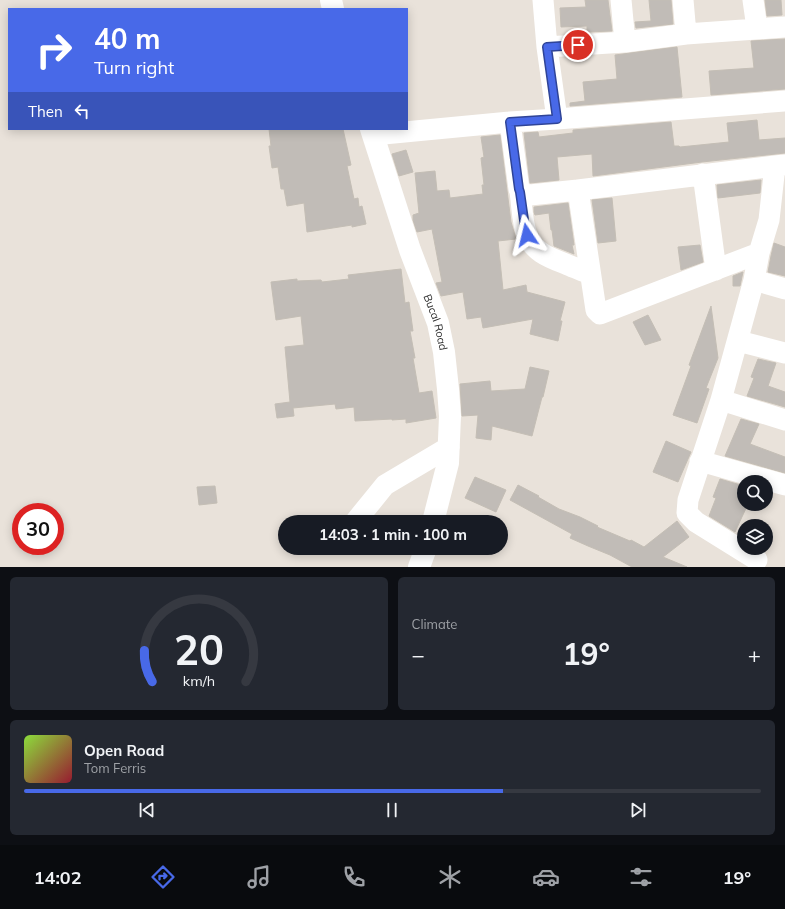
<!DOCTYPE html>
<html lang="en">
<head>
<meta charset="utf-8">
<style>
  :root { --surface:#171b24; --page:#242831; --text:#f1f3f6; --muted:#9ea1a6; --line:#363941; --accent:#4869e8 }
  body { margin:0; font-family:Mulish,sans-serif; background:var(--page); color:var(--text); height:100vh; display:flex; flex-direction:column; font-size:15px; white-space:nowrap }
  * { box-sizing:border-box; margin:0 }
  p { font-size:13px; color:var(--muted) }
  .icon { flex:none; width:22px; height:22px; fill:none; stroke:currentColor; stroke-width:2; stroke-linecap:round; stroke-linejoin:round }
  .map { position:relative; height:567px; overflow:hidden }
  .details { display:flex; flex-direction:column; gap:10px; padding:10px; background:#0d0f14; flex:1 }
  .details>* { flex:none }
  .guide { position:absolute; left:8px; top:8px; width:400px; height:122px; border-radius:0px; box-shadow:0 2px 10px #0003; background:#4869e8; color:#fff; overflow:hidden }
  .fabs { position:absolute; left:737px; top:475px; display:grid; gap:8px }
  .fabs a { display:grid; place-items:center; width:36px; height:36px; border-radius:50%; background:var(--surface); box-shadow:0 2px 10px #0003; font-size:20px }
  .speed { position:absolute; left:12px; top:503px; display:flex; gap:8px; font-size:20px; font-weight:700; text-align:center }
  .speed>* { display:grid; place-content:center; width:52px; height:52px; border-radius:50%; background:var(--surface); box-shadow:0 2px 10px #0003; line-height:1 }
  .speed .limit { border:6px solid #d22; background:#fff; color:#111 }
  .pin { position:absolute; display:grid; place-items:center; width:34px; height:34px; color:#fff; margin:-17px; border:2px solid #fff; border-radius:50%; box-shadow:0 1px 4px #0007 }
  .me { position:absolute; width:44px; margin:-22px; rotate:350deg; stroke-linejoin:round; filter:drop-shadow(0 0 3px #0008) }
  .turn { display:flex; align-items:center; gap:14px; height:84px; padding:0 20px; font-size:18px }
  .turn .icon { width:52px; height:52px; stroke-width:2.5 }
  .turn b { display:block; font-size:28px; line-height:34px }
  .then { display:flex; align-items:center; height:38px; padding:0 20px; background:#0003; gap:8px; font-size:15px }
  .big { font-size:30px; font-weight:700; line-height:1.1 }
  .details .widget { flex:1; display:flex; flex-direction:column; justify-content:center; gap:6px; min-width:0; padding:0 14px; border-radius:6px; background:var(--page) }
  .details .dial { align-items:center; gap:0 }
  .dial svg { height:104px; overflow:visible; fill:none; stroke:var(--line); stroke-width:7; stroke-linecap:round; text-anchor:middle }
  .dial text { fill:var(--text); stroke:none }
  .song { display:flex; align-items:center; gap:12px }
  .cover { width:48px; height:48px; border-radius:6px; background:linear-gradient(135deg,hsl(90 70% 55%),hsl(350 70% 35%)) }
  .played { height:4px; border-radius:2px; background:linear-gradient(90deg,var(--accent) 65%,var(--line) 65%) }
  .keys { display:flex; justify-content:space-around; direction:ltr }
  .heat { display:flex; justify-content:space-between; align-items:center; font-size:22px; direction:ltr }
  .details .tiles { flex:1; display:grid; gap:10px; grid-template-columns:1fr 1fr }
  .widget:last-child { grid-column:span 2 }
  .trip { position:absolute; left:278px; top:515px; width:230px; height:40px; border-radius:20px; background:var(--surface); box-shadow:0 2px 10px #0003; font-weight:700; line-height:40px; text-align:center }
  .dock { display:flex; height:64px; justify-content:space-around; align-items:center; background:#090b0e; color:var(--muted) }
  .dock .icon { width:28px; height:28px }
  .dock .current { color:var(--accent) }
  .dock b { font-size:18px; color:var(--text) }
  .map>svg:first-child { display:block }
</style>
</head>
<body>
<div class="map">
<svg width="785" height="567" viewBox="0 0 785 567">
  <rect width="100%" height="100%" fill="#e9e2da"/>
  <path fill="#c1bcb7" stroke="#c4beb5" d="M585,0H608L612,31L587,32V26L561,27L560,8L586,7Z
    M649,0H671L673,24L636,28L635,22L651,21Z
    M765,0H781L782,15L767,16Z
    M785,39V89L711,95L709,71L754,68L751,41Z
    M677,47L682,97L570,106V103L585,101L583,82L617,79L615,55Z
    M757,120L759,140L785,138V153L702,162L593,176L592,154L557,157L559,180L530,183L524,133L538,132L539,137L573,133V130L671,122L674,146H679L680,147L729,142L727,123Z
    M269,129H343L351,165L347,166L354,199L358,198L359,207L362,206L366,224L352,227V225L307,232L304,203L287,206L284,189H281L278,167L272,168L269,146H271Z
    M500,135L511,222L516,239L498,241L503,290L526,285L527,292L565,302L560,321H562L558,341L530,334L533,319L483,328L481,317L467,319L463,292L441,296L436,283L442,282L432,229L417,232L413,220V215L419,213L415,173L435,171L437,191L449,190L450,198L483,194L482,185H484L481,158L484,157L481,137Z
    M406,150L413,172L399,176L392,154Z
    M761,180L760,193L718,198L717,185Z
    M612,198L616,241L598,243L592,200Z
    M568,203L574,245H572L574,254L554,246L552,230H551L549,213L535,215L534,212V207Z
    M774,243L785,247V276L768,272L771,256Z
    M700,245L703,262L681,270L678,247Z
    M401,269L405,303L409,302L413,331H410L415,358H413L419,393L432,391L436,418L406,423V419L392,420V419L355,421L354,407L336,409L335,404L293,408L294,416L277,418L275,404L290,402L285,347L304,345L301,316L276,320L271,282L297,279V281L321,280L322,282L349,279L348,275Z
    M743,272L740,286H733V276Z
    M711,306L718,358L706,388L709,389L697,423L673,415L691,366L689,365Z
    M648,315L661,340L645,345L633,322Z
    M758,359L776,363L768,386L785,392V407L747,396L754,378L751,377Z
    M530,367L549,371L543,397H542L532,436L492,426L491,440L476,438L478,415L462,416L460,384L490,381L491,391L525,389Z
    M741,419L759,424L750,444L785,457V473L725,456Z
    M666,441L691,452L678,482L653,472Z
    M475,477L506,490L496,512L465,498Z
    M720,479L744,486V504H748L735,532L709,516L716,498L713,497Z
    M518,485L539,496L538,497L559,509L580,517L598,526L597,527L630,541L631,540L644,547L677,521L689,537L663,557L687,567H632L610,555L588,546L570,538L572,534L510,500Z
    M215,486L217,503L199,505L197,487Z"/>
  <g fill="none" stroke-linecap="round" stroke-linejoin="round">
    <path stroke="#fff" stroke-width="21" d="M543,0L547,47L557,119
      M621,0L625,42
      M683,0L686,34
      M753,0L757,28
      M547,47L625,42L686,34L785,27
      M510,122L519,189C521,194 524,194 530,195L578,190
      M373,135L510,122L557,119L785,101
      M703,174L716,270
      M520,192C522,205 522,223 527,235C534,253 551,258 568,265C575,268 583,271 590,274
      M759,253L600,314L596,310L578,190L775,166L785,165
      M754,280L785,289
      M738,341L785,353
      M721,400L785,420
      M700,461L785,485
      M355,522L385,485L449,447
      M757,560L696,522L687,513L688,500L721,400L754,280L759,253L769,220L775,166"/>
    <g stroke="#fff" stroke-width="22">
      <path d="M331,0L333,9"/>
      <path id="s1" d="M371,129L410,250L438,323L444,352L448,389L450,416L448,463L433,522"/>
      <path d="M419,567L426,548"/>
    </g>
  </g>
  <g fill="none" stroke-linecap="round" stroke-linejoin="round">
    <defs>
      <path id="route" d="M527,235L525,227L520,192L519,189L510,122L557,119L547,47L578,45"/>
    </defs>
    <use href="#route" stroke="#2f4497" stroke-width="10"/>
    <use href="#route" stroke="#4869e8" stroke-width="7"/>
  </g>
  <g text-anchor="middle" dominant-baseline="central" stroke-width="3" stroke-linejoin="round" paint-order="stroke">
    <g font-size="11" fill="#282828" stroke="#fff">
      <text stroke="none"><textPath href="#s1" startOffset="204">Bucal Road</textPath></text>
    </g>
  </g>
</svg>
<div class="fabs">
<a><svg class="icon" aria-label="search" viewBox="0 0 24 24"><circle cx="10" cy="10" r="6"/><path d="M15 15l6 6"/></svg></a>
<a><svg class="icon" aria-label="layers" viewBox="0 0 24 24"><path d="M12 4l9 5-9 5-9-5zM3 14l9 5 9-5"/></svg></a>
</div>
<div class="speed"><div class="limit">30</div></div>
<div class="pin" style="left:578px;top:45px;background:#d93025"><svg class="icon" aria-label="arrive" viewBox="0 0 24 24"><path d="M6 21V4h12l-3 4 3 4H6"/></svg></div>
<svg class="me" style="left:527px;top:235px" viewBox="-20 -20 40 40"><path d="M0-17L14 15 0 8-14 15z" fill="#4869e8" stroke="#fff" stroke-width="4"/></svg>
<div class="trip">14:03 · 1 min · 100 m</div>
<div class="guide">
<div class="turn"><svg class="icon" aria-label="right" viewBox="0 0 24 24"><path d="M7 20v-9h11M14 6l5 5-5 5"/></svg><div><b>40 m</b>Turn right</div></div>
<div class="then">Then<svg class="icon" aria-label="left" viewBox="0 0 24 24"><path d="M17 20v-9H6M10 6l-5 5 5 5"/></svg></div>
</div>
</div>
<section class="details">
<div class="tiles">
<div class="widget dial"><svg viewBox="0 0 100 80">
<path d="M14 69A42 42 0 1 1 86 69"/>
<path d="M14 69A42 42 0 0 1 8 45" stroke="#4869e8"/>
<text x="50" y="56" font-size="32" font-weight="700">20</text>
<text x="50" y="72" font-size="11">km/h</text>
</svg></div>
<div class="widget"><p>Climate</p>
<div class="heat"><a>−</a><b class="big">19°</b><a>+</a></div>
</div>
<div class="widget">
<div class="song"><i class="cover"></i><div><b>Open Road</b><p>Tom Ferris</p></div></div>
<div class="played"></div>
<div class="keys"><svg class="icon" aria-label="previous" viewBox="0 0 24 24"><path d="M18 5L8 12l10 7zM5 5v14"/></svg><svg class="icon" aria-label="pause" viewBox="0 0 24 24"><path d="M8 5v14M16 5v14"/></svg><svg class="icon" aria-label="next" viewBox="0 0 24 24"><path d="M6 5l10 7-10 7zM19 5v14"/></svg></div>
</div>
</div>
</section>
<nav class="dock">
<b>14:02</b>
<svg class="icon current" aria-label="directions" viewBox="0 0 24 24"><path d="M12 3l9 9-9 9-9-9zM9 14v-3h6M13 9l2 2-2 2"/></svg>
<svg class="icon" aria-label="music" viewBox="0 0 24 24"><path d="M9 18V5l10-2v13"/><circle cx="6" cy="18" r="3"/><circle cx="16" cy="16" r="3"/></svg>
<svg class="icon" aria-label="phone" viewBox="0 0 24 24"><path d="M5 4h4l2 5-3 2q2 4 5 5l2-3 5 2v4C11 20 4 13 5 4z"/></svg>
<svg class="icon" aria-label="climate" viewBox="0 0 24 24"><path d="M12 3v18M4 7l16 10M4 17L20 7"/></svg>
<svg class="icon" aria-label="car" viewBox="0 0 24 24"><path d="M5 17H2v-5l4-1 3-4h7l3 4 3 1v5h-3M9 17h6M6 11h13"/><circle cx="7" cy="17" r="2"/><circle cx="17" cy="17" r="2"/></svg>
<svg class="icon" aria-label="filters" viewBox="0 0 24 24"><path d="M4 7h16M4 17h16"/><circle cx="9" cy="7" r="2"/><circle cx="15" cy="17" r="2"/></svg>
<b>19°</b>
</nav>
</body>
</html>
